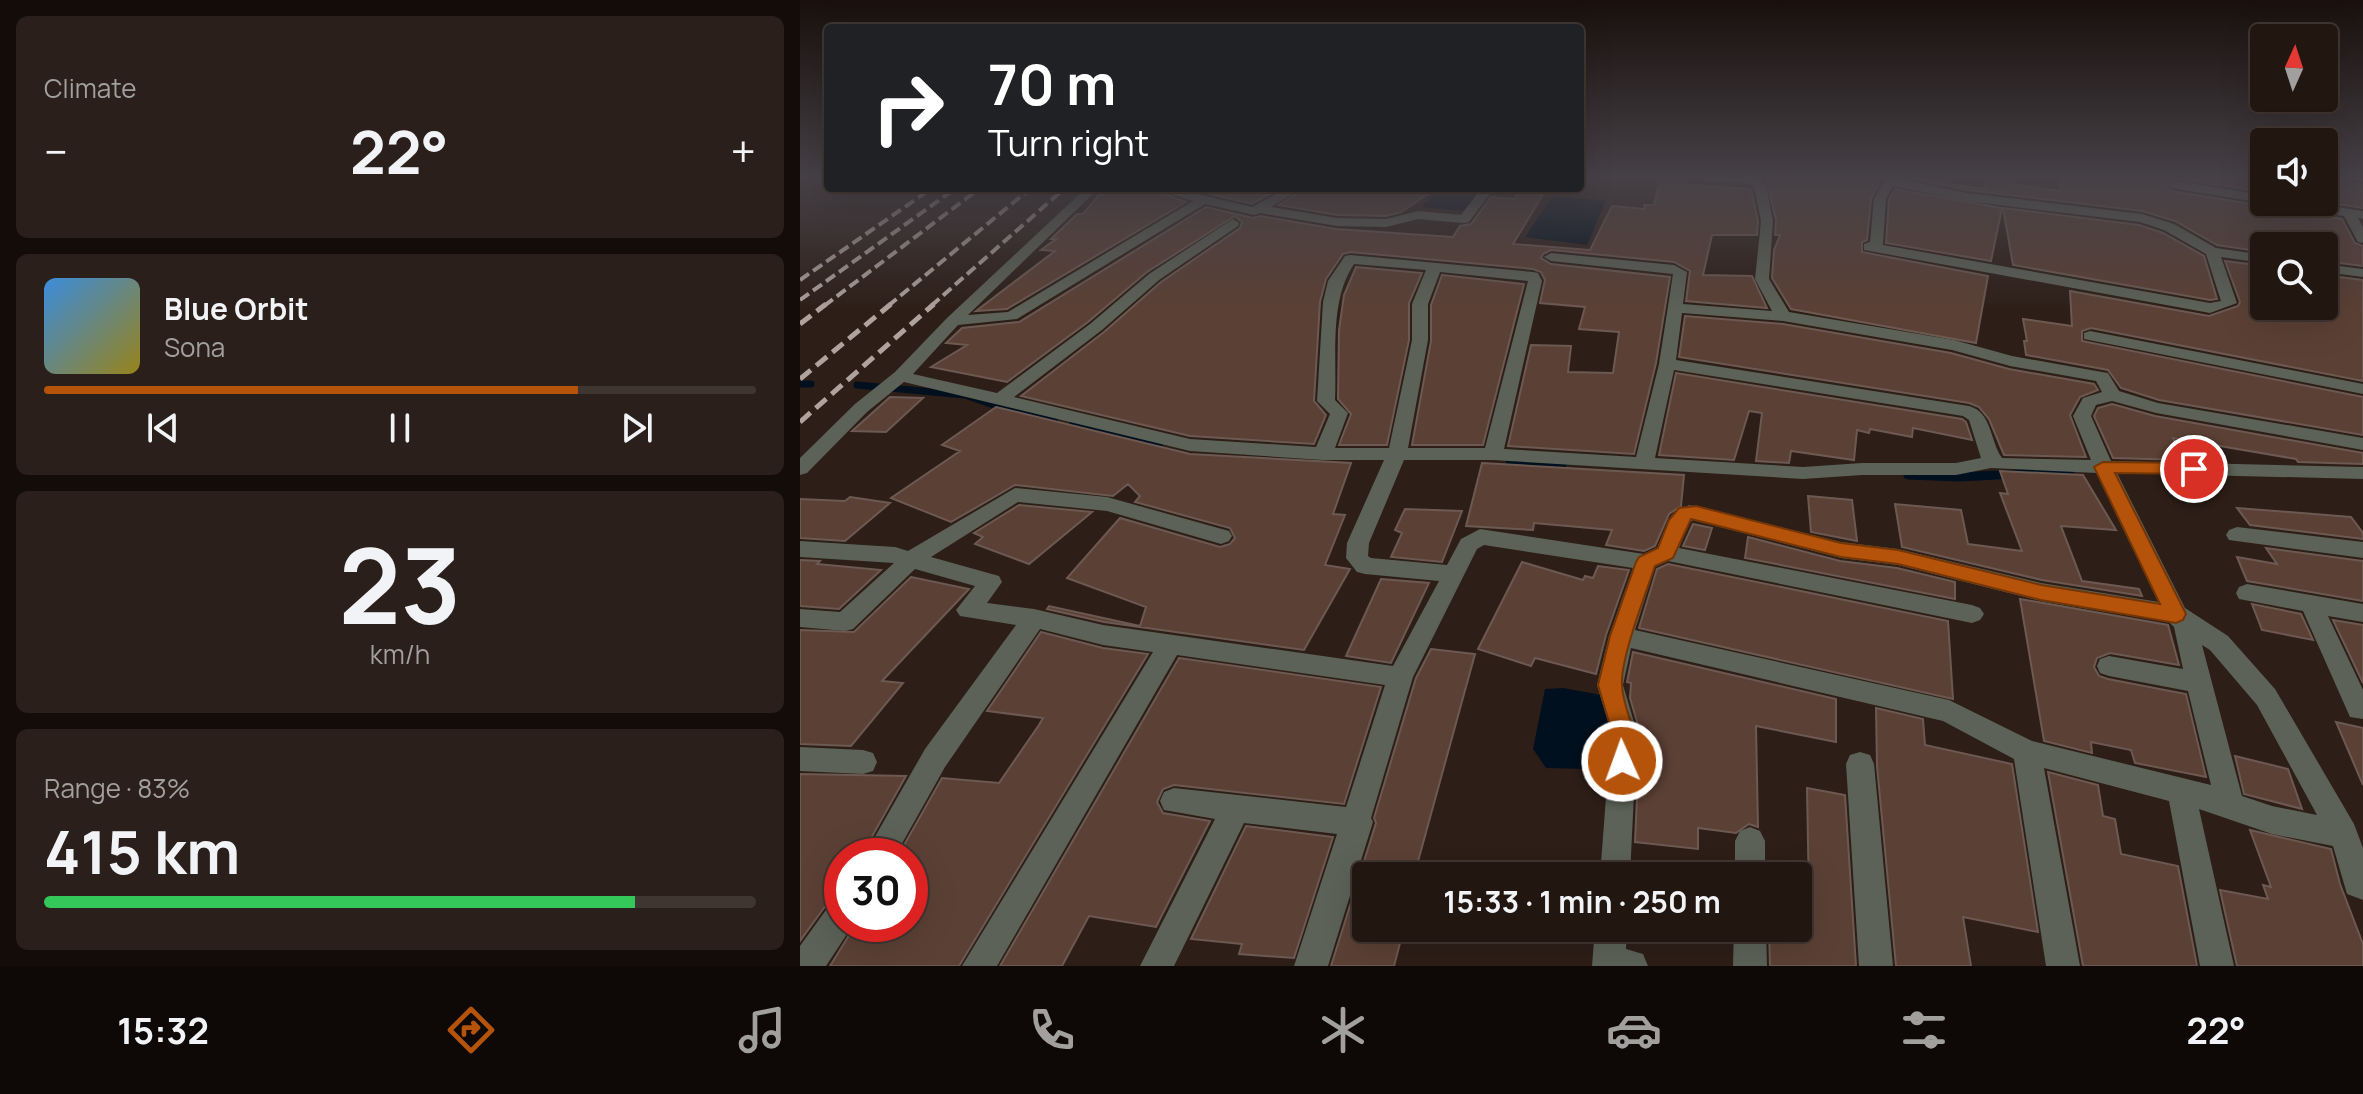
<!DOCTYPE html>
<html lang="en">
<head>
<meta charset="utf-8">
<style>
  :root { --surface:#221611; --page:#2a1f1a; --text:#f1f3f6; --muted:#a29f9f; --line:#3f3531; --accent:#b45309 }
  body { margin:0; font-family:Manrope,sans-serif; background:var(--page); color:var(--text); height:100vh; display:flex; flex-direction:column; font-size:30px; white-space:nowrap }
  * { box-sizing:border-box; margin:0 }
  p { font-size:26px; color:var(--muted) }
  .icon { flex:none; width:44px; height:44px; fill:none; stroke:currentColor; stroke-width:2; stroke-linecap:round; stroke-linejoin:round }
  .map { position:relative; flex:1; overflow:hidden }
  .drawer { display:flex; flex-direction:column; gap:16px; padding:16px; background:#130c09; width:800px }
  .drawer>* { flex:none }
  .hud { position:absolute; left:24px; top:24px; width:760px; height:168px; border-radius:8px; box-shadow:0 8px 32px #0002,0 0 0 2px var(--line); background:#202124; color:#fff; overflow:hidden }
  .needle { width:52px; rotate:3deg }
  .tools { position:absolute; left:1450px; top:24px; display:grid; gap:16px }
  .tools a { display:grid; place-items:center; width:88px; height:88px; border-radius:8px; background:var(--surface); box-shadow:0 8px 32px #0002,0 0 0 2px var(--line); font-size:40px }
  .speed { position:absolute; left:24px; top:838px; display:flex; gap:16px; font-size:40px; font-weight:700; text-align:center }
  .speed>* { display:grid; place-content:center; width:104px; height:104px; border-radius:50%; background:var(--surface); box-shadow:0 8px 32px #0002,0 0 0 2px var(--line); line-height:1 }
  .speed .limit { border:12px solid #d22; background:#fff; color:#111 }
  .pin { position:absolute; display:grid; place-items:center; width:68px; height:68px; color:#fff; margin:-34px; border:4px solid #fff; border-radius:50%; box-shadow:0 2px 8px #0007 }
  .me { position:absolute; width:88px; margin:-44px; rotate:358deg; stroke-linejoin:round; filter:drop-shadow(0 0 6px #0008) }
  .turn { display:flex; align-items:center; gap:28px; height:168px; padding:0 32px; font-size:36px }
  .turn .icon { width:104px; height:104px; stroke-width:2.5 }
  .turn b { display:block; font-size:56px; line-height:68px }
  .big { font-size:60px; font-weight:700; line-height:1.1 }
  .drawer .widget { flex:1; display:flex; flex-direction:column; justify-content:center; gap:12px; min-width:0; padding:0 28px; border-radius:12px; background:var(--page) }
  .drawer .dial { align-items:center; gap:0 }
  .dial b { font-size:104px; line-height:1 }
  .song { display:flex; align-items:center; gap:24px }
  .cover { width:96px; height:96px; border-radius:12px; background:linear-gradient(135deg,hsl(210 70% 55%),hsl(50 70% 35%)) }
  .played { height:8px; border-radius:4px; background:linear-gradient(90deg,var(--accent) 75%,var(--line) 75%) }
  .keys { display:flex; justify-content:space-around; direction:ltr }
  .heat { display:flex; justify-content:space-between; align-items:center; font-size:44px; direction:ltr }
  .charge { height:12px; border-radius:6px; background:linear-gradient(90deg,#34c759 83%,var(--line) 0) }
  .trip { position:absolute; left:552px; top:862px; width:460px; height:80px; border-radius:8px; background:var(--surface); box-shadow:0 8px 32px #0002,0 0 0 2px var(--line); font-weight:700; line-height:80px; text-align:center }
  .tab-bar { display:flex; height:128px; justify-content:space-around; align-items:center; background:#0e0907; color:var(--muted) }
  .tab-bar .icon { width:56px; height:56px }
  .tab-bar .selected { color:var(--accent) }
  .tab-bar b { font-size:36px; color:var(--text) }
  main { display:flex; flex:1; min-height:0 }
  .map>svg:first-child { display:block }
</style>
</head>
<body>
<main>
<section class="drawer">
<div class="widget"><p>Climate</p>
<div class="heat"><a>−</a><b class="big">22°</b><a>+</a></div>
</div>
<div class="widget">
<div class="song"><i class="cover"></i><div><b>Blue Orbit</b><p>Sona</p></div></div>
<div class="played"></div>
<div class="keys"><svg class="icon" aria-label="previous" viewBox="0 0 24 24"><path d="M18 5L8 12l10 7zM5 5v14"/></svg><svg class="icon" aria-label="pause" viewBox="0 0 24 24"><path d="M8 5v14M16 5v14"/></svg><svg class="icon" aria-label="next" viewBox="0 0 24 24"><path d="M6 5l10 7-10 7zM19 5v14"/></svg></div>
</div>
<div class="widget dial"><b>23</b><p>km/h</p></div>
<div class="widget"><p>Range · 83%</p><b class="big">415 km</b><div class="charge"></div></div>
</section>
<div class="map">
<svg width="1563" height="966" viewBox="0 0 1563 966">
  <rect width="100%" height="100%" fill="#2d1e17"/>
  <path fill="#00101e" d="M643,188H683L663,211L621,207Z
    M752,197L806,200L787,245L725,237Z
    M763,688L813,697V764L785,769L746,768L733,749L745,689Z"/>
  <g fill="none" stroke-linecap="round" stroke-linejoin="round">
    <path stroke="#00101e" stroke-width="7" d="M0,384H11
      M57,385L165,395L205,409L255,418
      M273,422L360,443
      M709,461L763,464
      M1247,472L1270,471"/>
    <path stroke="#00101e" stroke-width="9" d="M1108,475L1159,477L1270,471"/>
  </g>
  <path fill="#5b4035" stroke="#6c5952" stroke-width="2" d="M969,177H1031L1079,184L1071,199L1067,240L1062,242V252L1188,276L1176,343L991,309L972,278L974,250L980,235H975L976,220L967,182Z
    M1261,177H1464V192L1375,178L1369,180L1368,188L1371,191L1464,206L1473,202L1482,209L1542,219L1555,243L1563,246V266L1524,261V246H1464V252L1417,245L1375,221L1342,211L1167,190L1114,179L1185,189L1186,180L1260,191Z
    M1524,177H1544L1548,182L1563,185V208L1524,202Z
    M859,183L951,189L958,221L957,235H912L903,275L952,276L967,308L886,301L890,271L874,262L751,250L743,254L741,258L751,264L870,277L856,363L834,454L708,446L731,345L771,346L768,372L813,373L819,332L779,329L785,307L740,303L745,280L741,272L733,269L550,252L543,254L526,279L520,302L514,401L526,415L514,444L390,436L221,396L304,332L361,282L440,228L442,222L435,216L347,272L288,322L207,382L131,367L167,345L146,343L162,328L219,322L406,207L453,218L460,216L536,229L653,237L660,226L671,224L691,197L715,199L720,188H747L713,244L790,250L812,206L845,209L844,205H854Z
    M305,188H349L386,202L207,309L176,311L255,251L241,250L256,239H251L277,214H283Z
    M385,188H481L452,204Z
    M505,188H637L601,212L586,216L537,215L479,205Z
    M1095,189L1202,208L1191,261L1086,243L1089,200Z
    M1203,208L1339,225L1363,233L1404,256L1417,299L1410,300L1213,265Z
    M1425,261L1464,266V306H1532L1524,290V275L1563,280V381L1291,328L1282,331V341L1563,397V435L1359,400L1321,388L1308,370L1226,355L1224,341H1227L1223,319L1272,326L1270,291L1409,316L1438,306L1440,302Z
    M556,267L622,273L609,303V340L587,445H539L551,414L538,399L539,330L544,295Z
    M642,275L724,284L683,445H612L631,341V305Z
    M885,316L983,324L1151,353L1209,369L1294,384L1298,390L1280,397L1270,415L1286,457L1204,455L1189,419L1179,407L1169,403L879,357Z
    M876,373L1162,419L1166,422L1172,440L1113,428L1112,437L1070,429L1069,433L1057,430L1054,460L991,451L989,463L956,461L962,413L949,411L934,460L859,455Z
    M90,397L123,398L86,432L52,431Z
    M1312,404L1355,416L1563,453V464L1498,462L1496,459L1373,438L1384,460L1313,458L1294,416L1298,408Z
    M196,407L390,454L551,463L533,514L545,515L525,565L550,569L504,650L304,622L247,609L249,606L340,626L346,607L267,578L320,518L420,547L430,544L435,538L430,528L335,502L340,496L328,484L313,496L215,485L151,522L91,498L160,451L142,445Z
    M682,463L884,475L881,506L869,514L855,546L844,551L806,545L812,530L734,523L733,530L666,526Z
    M1200,471L1283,475L1316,530L1261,526L1282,581L1339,589L1342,596L1242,580L1102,547L1095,504L1161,510L1168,544L1222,551L1200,493L1208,494Z
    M1008,496L1052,500L1057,541L1011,532Z
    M50,497L90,503L45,541L0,538V499L45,501Z
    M219,505L292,512L229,564L175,544L183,537L174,533Z
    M1437,508L1551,517L1563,533V539L1450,525Z
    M605,509L662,511L642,562L591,557L602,533L595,530Z
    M893,524L912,528L905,550L883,546Z
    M948,537L1040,561L1097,568L1155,582V599L945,558Z
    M1466,548L1563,561V601L1447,581L1437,557L1477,564Z
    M0,560L20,561L17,564L81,570L39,609L0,606Z
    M722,562L783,580L785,576L793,578L798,566L829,570L806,635L796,674L735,658L731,666L678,649Z
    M868,564L1148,621L1153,699L839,628L857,569Z
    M111,577L169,589L82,681L103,683L51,746L0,744V630L54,632Z
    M581,579L629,583L591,663L546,656Z
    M1220,599L1368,625L1379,665L1310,653L1297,658L1294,667L1299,676L1308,679L1386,694L1406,777L1335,763L1331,750L1291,742L1292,753L1244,741Z
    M1452,604L1501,614L1513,640L1462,630Z
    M1533,620L1563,625V683Z
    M241,632L303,648L348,654L159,966H30L56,924H110V855L99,854L142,778L199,783L239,725L243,718L187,711Z
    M631,649L675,654L614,876H566V928H604L594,966H531L576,823L574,818L616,678Z
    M833,652L1036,699V742L956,726L958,827L949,824L936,833L898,828V849L835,842L840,732L830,698L831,683L827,682Z
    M379,658L581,687L544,804L374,785L363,789L357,802L363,813L410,821L356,927L289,916L262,966H200Z
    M1076,708L1123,719L1125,745L1212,764L1238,932L1163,917L1171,966H1096L1077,766Z
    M1536,722L1563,728V785Z
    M1435,756L1488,769L1502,809L1444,794Z
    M1248,772L1298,785L1303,816L1315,819L1321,854L1378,866L1397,966H1283Z
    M0,774L106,776L61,856H42V895L29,901L0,941Z
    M1007,788L1045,795L1056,966H970L969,928H998V896L1009,898Z
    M446,826L533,837L494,958L439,954L442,944L391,939Z
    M1450,830L1531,849L1540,884L1563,944V966H1437L1420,890L1468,899L1463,885L1471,887Z"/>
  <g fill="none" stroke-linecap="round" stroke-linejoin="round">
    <path fill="#5c6257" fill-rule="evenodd" d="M901,177H952L966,185L973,221L969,279L989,312L1154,340L1212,356L1302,372L1308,373L1319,391L1358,403L1563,438V450L1356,413L1312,401L1296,405L1291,416L1311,461L1563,467V479L1317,473L1385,608L1428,636L1475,689L1554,824L1563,848V900L1547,894L1533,846L1472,834L1399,809L1434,966H1400L1369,801L1244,768L1280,966H1246L1214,759L1143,721L831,648L823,685L837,732L830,876H800L811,732L797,685L809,636L833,568L684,545L677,549L613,677L571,818L573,822L528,966H494L537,834L444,823L374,966H340L415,819L364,810L360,801L364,792L374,788L546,807L585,685L377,655L197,966H162L353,652L303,645L240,629L145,767L95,856H64L125,749L216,625L160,616L156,610L175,586L115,569L53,629L45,631L0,627V609L40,612L94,563L0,557V541L95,547L108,551L215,488L307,497L429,531L432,536L429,541L421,544L307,511L218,502L131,557L199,576L202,582L187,603L234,609L303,625L593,666L639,581L565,574L557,572L546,558L547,543L584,460H523L390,451L104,382L67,412L7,473L0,475V458L55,404L95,372L147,318L286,188H299L168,315L208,312L393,201L352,188H372L452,207L487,188H502L471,207L537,218L586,219L618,211L661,215L682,188H694L669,222L664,223L618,219L586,227L537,226L460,213L454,215L405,204L217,319L158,325L113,374L197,393L290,324L349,274L433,219L439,223L438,226L359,280L302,330L214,397L390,439L516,447L530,414L517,401L523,302L528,281L545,256L550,255L733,272L738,273L742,281L704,449L836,457L859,364L873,274L751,261L744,257L751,253L874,265L887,272L883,304L972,311L955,279L961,221L954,187L948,183L907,181ZM554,264L626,270L612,304V340L589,448H535L548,413L535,400C537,356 529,301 554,264ZM640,272L728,281L685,448H608L628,340V304ZM882,313L983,321L1152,350L1210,366L1296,381L1302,392L1283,398L1273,416L1291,460L1202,458C1190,441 1192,412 1169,406L876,360ZM874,370L1163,416L1169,420L1181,458L1156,463H1062L1003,467L855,458ZM604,460H693L1003,479L1062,475H1156L1191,468L1297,473L1359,602L1241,583L1098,549L1041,542L889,505L872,515L857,548L844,554L680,529L661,539L647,565L571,558L568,556L569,543ZM893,520L1041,558L1098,565L1241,601L1369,622L1374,627L1383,669L1309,656L1300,659L1297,666L1300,673L1309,676L1388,691L1411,785L1232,741L1149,700L835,630L855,567L868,561L1172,623L1180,620L1184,614L1180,608L1172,605L879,548L888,524ZM1402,645L1410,650L1457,705L1517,815L1472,806L1442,796Z
      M1086,177H1098L1097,179L1167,193L1342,214L1374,224L1416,248L1464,255V263L1421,257L1437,303L1410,313L1064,250V244L1070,242L1074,199ZM1093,186L1167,201L1340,222L1364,230L1406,254L1421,301L1410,303L1083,245L1086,199Z
      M1547,177H1563V182L1549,179Z
      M1375,181L1464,195V202H1467L1464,203L1371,188V182Z
      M1476,202H1505L1563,211V219L1558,218L1563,227V243L1558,242L1544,216L1482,206Z
      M1524,264L1563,269V277L1524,272Z
      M1290,331L1563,384V394L1284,339V333Z
      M1437,527L1563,542V558L1429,540L1426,535L1429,530Z
      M1447,584L1563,604V622L1528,616L1563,690V719L1550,717L1503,611L1439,599L1436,593L1439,587Z
      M0,747L63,750L73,753L77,762L73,771L63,774L0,771Z
      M1060,752L1070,755L1074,764L1093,966H1059L1046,764L1050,755Z
      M950,827L960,831L965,841V876H935V841L940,831Z
      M42,898V924L53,925L26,966H0V946L31,903Z
      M795,928H827L826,949L843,954L848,966H792Z
      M934,928H966L967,966H933Z"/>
    <path stroke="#afa39e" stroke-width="4" stroke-dasharray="11 5" stroke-linecap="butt" d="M0,280L132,188
      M0,300L156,188
      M24,306L180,188
      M88,306L231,188
      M131,306L265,188"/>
    <path stroke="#afa39e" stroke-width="5" stroke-dasharray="14 7" stroke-linecap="butt" d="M0,324L26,304
      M0,379L91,304
      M0,422L134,304"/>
  </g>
  <linearGradient id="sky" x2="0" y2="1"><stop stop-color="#19100d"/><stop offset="0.57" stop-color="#464147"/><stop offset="1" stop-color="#464147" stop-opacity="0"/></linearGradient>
  <rect width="1563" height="312" fill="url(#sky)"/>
  <path fill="#b45309" stroke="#753606" stroke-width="2" d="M1303,462L1394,463L1403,469L1394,474L1315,473L1386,614L1383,620L1376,623L1241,600L1098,564L1041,557L891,519L873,558L855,566C846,593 820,659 822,685C823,715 845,737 831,769L822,772L813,769L809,761L812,732L798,685L810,636L836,562L839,557L858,548L869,520L879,508L896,506L1041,543L1098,550L1241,585L1360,604L1294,467Z"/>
</svg>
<div class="tools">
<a><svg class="needle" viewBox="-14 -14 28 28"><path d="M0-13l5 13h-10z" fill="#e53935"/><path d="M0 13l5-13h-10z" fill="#a29f9f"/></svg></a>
<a><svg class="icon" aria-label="sound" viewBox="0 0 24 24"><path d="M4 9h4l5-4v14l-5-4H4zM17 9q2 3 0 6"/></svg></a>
<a><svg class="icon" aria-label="search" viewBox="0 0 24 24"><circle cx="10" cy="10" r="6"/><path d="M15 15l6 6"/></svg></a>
</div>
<div class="speed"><div class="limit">30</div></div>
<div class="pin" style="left:1394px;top:469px;background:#d93025"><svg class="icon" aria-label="arrive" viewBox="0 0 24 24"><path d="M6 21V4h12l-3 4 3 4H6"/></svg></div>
<svg class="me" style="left:822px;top:761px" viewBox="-20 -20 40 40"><circle r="17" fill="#b45309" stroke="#fff" stroke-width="3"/><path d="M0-11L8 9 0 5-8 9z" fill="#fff"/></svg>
<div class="trip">15:33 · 1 min · 250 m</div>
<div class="hud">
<div class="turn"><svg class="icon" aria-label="right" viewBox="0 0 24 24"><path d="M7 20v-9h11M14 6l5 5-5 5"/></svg><div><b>70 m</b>Turn right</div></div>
</div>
</div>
</main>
<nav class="tab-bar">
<b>15:32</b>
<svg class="icon selected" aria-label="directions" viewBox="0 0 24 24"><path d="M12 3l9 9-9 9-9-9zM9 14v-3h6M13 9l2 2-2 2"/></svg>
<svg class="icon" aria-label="music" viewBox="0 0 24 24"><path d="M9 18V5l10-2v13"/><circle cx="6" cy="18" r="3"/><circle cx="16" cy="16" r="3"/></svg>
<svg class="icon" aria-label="phone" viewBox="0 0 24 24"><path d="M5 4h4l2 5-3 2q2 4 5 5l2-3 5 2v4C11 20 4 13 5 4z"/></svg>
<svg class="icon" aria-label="climate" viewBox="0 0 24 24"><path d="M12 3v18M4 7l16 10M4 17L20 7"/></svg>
<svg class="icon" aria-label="car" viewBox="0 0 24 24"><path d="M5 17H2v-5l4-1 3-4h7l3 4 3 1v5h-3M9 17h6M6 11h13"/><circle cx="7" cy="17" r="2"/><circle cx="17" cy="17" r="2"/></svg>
<svg class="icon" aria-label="filters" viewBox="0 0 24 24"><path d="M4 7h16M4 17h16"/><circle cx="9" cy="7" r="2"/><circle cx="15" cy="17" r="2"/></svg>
<b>22°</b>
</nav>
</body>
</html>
